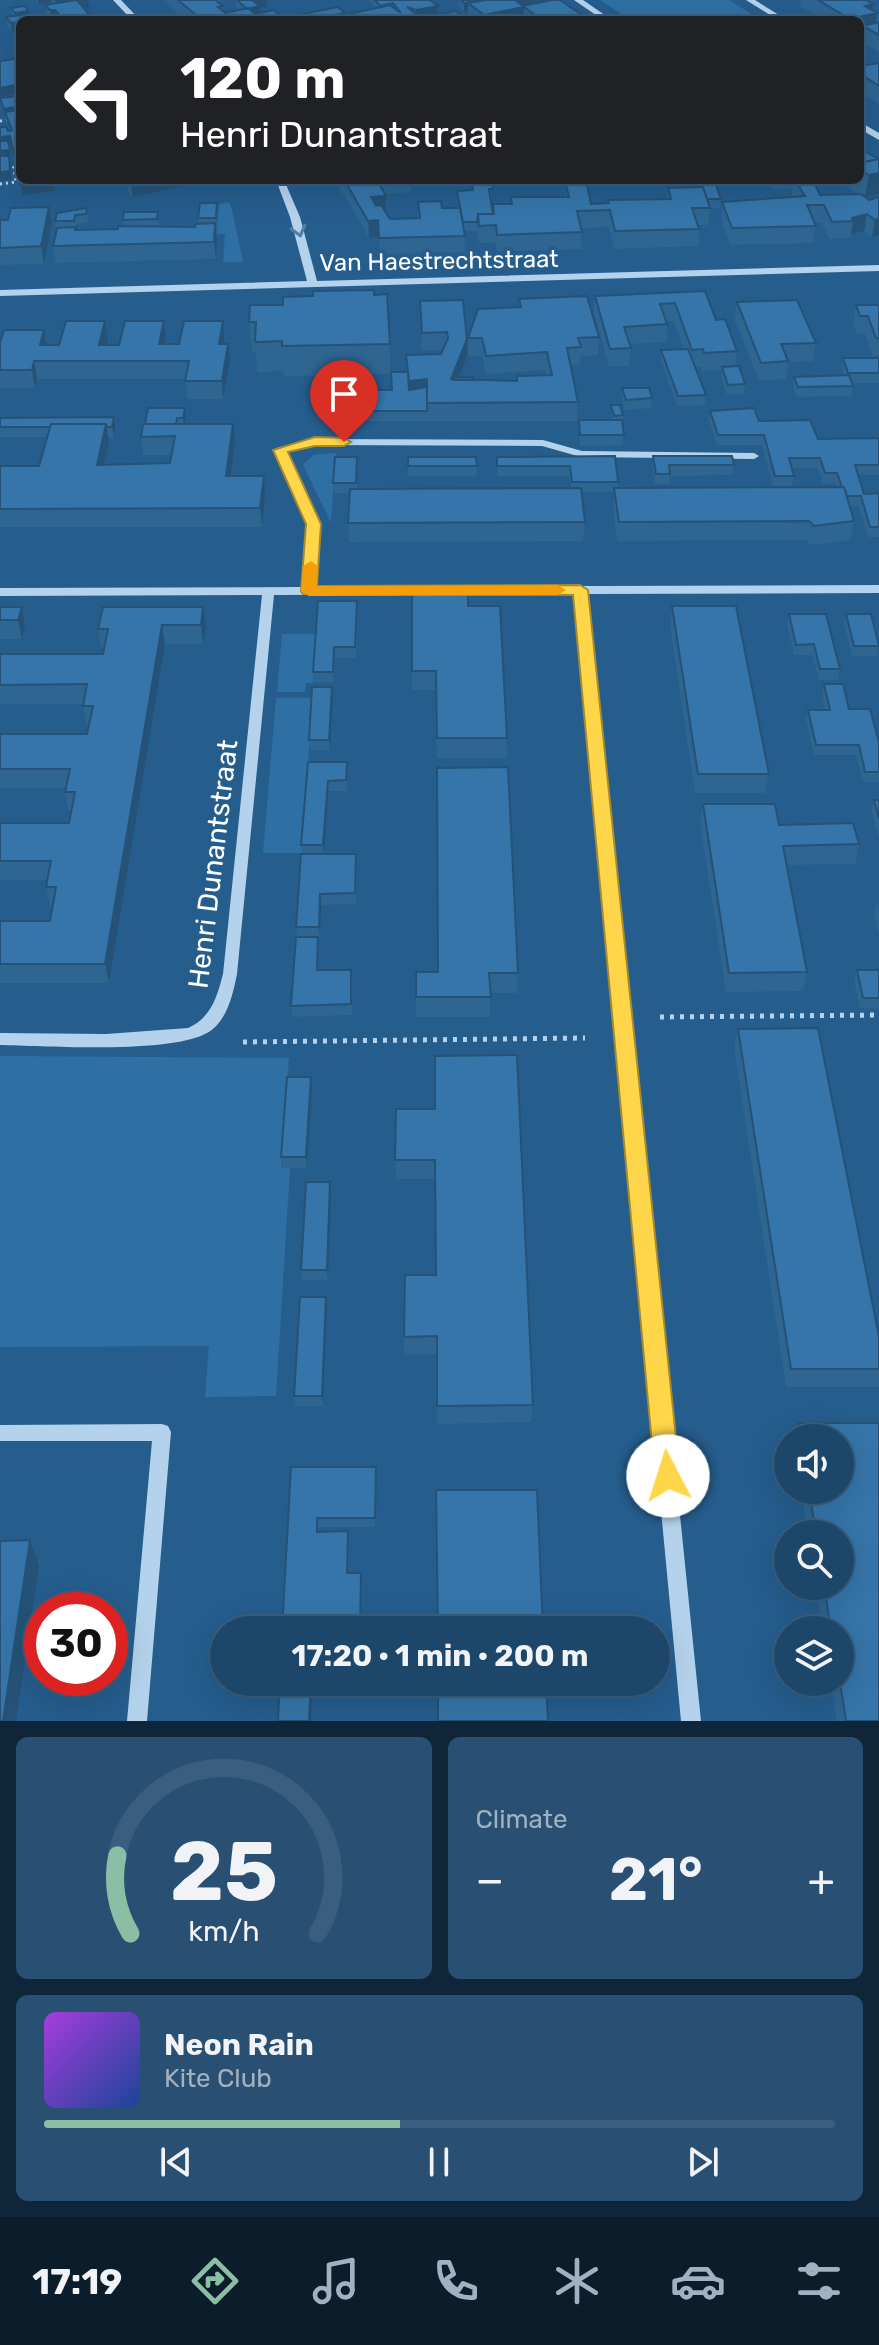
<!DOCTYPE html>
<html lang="en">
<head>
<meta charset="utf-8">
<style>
  :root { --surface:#1c466a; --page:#295072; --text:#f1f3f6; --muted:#a0b1c1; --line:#3a5e7e; --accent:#8abfa5 }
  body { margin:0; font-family:Rubik,sans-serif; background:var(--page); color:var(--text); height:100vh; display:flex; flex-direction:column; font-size:30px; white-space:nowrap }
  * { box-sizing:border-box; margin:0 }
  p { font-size:26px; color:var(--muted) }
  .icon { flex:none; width:44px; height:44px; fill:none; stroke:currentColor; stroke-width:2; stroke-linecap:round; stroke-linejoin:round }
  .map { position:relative; height:1721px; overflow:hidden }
  .panel { display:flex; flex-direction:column; gap:16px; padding:16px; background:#0f263a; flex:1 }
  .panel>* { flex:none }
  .banner { position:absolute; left:16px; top:16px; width:848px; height:168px; border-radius:12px; box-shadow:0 8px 32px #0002,0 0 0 2px var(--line); background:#202124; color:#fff; overflow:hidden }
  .buttons { position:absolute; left:774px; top:1424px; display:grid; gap:16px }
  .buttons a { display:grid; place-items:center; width:80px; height:80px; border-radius:50%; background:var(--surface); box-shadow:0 8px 32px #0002,0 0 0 2px var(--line); font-size:40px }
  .speed { position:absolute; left:24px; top:1592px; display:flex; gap:16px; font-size:40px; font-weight:700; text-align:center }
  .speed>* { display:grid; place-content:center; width:104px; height:104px; border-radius:50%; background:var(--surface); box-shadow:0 8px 32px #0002,0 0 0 2px var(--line); line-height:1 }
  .speed .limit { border:12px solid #d22; background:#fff; color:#111 }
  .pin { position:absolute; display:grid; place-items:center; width:68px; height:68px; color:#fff; margin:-82px -34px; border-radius:50% 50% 50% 0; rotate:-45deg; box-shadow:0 0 8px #0007 }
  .pin .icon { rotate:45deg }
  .me { position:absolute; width:88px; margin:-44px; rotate:355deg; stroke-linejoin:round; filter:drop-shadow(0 0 6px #0008) }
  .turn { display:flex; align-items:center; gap:28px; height:168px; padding:0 32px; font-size:36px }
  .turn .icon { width:104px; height:104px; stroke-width:2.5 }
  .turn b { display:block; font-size:56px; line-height:68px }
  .big { font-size:60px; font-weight:700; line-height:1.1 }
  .panel .widget { flex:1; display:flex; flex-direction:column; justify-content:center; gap:12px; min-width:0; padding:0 28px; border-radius:12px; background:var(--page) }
  .panel .dial { align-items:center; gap:0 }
  .dial svg { height:208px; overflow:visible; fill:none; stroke:var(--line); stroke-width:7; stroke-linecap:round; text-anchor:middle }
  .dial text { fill:var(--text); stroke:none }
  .song { display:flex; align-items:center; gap:24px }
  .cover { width:96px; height:96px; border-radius:12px; background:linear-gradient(135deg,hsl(280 70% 55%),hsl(220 70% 35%)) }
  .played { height:8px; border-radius:4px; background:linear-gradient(90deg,var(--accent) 45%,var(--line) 45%) }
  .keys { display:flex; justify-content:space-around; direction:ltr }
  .heat { display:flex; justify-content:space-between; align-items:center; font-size:44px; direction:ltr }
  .panel .tiles { flex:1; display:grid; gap:16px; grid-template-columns:1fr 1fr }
  .widget:last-child { grid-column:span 2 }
  .trip { position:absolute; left:210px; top:1616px; width:460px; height:80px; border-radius:40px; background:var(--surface); box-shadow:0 8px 32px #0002,0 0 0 2px var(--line); font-weight:700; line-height:80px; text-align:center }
  .tabs { display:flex; height:128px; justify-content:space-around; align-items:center; background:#0b1c2a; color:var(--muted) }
  .tabs .icon { width:56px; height:56px }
  .tabs .on { color:var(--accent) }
  .tabs b { font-size:36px; color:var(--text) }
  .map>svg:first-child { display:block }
</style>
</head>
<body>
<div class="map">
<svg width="879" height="1721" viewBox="0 0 879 1721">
  <rect width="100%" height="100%" fill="#255d8d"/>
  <path fill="#2f70a4" d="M600,0H729L761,20H630Z
    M229,202L232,210L243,262H223L225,234H217L219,204Z
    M336,453L331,523L303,465L313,455Z
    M282,634H317L313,683H306L305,692H277Z
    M276,698H312L303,853H263Z
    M0,1056L289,1058L281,1168H290L276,1396L205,1397L209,1346L0,1347Z"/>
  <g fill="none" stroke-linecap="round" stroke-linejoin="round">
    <path stroke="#b4d2eb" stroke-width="3" stroke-dasharray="2 4" stroke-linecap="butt" d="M0,121L20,117
      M0,184L16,182L13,163"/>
    <path stroke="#b4d2eb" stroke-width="5" stroke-dasharray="4 6" stroke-linecap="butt" d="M660,1017L879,1015
      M243,1042L585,1038"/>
    <path fill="#b4d2eb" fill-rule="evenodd" d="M113,0H121L140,20H132Z
      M574,0H583L612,20H603Z
      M746,0H755L787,20H778Z
      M860,122L879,133V140L860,129Z
      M276,180H284L300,217L317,281L879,265V271L0,296V290L307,281L290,217Z
      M315,439L543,440L582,451L754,453L759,456L754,459L581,457L542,446L315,445L286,452L320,524L315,587L879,585V593L586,594L701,1721H681L574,594L274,595L237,974C233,994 227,1022 207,1033C170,1054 47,1046 0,1045V1033L106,1034L188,1028C211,1018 217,997 223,974L262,595L0,596V588L303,587L308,524L275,450L276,448Z
      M162,1424L168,1426L171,1432L147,1721H127L152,1441H0V1425Z"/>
  </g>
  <path fill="#2e6591" d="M35,0H88L89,8H84L94,20H48L45,5L52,4V2L39,4Z
    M163,0H221V3H219L223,6V11L225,13L239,10L236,7L235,0H267L268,7L260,8V13L280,20H185Z
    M369,0H430L438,14L421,18L423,20H303V14L345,15L375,8Z
    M458,0H476L477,2L486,0H546V1L589,20H470L468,19V11H464L458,6Z
    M801,0H866L872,10L876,23L877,14H879V52L860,41L862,31L860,20H824L800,6Z
    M11,8L20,20L12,32L7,26L6,17L12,16Z
    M879,63V104L860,92V66Z
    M20,96V180H53L55,191L22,195L11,145L9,146L11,159L10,160L11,180L0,181V127H6L8,131L10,130L1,107L0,98Z
    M860,144L863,150L879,159V194L865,197L869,200L879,197V235L872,237L864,231L851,234L850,238L829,239L822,222H814L816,226L813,243L730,245L721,219L722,202L792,197V188L773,189L768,185L769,180H813L820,195L859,194L837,180H860Z
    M126,180H212L133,197L128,192Z
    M335,180H411V192L385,194L386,212L390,219L418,218V202L442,208H458L457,191L472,190V181H492V199H491L492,212L493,204H510L511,197H565L566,185L591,204L608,203V200L667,199L668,188L696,187L697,181L721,199L720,208H710L708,225H698L699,229L698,246L614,249L609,227L581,228V249L497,252L495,243H479L477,231H464L465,253L380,255L379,237L369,238L347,200L346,196H344Z
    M217,203L218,212L217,227H216L217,240L216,259L56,263L53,246L56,231L55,221L87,208L88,218L87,223L76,224V230L118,229L124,226L123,220L158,212V227H195L199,224L198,218Z
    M0,220L52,224L44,264L0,265Z
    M705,291L716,320L737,351L735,367L745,384L744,394L727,395L721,377L722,370L702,371L701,367H695L706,395L705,405L677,406L661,360V350H684L674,321H666L667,324L666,342L630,344L631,348L629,366L609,367L594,313L595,296Z
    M374,295L390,344V374L284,376L283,371L257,372L256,352H252L249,322L283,305Z
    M519,299L599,337L598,355L581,356L580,365H571L578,402L577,421H342V411L392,390L406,372V355L441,354L443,350H422L420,301L467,339V356L459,377L473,380L516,381L517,376L547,375L546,370L486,374L482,356H468V338L519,307Z
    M737,302L816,343L813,361L788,362L786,379L759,381L735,320Z
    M856,305H879V356H873L865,334H857L853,323Z
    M105,321L108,339L106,345H119L164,321L166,339L165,344H179L224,338V344L230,362L223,399H187L186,379H37L35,388H0V343L44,330L46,345H59Z
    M843,358H879V383H851L853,386L851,396L796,397L793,386L794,377L844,376L842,368Z
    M622,388L652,398L651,408L625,410L622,398Z
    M611,405L623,415V445L580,446L579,420H612Z
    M148,408L186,418L185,424L235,442L230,476H264L265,495L262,527H0V466H39L47,437H0V418L114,417L115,427L114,437H108L109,442L104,465L170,463L172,455H143L141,437Z
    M710,411L759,421L818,439L879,438V475H858L864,494L879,493V537H868L859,506H850L854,521L850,540L811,545L806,540L617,541L613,507L614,492H581L585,522L583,541L349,542L348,523L350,493H334L333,483L357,457V489L571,488L570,476H497V457L615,456L618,482V488L837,487L835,483H823L818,468H792L794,476L792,486H773L762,445H717L709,421Z
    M653,456L734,465L732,475L670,476L669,484H655L652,466Z
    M408,457L477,466L476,476H408Z
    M412,593L468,606L507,738L506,758H437L436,690H412Z
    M672,606L769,774L765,793H695L670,625Z
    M0,607H22L25,626L22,639H0Z
    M103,607L206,626L203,644H165L109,983H0V921H50L53,906H50L46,887L47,880H0V823H69L71,811H69L65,792L66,788H0V734H87L89,725H86L83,704H0V654H103L104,648H101L98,629Z
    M358,611L356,658H335L333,682H314L313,672Z
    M789,614L840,669L838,680H819L812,655H794L787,624Z
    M846,614L879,644L877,656H852L844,625Z
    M824,684L879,742V782H863L856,755H814L806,720L808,710H825L822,695Z
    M333,698L330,750H310L309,740Z
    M308,762H347V791H328L324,854H356V904L321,905L320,938H318V970L352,981V1015L292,1017L291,1006L297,937L296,927Z
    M874,800H879V839L871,811Z
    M703,804L859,844L855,864L787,865L807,972L803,991L726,992L700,823Z
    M877,903L879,913V935L874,914Z
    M857,970H879V1009L860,1008L854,981Z
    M416,972L518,973L517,993H490V1017H416Z
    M738,1029L879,1337V1387H786L734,1048Z
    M311,1077L312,1088L307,1168H282L281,1157Z
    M435,1109L533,1405L531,1422L437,1424V1354L404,1355V1337L436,1275L435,1179H396L395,1160Z
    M330,1182L331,1192L328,1280H302L301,1270Z
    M327,1307L323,1406H295L294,1396Z
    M799,1423H879V1721H837L831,1682H840V1630H823L816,1586H840V1534H808L801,1490H840V1438H794Z
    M291,1467H376L375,1527H318V1532L348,1531V1573L362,1582L282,1630Z"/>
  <path fill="#255276" d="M38,0H51L52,2L39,4Z
    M55,0H88L89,8L57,13Z
    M260,0H267L268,7L260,8V15L248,17L247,9L253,1Z
    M511,0H546V6L524,7V20H484V15Z
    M477,1L468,3V11H464V3Z
    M873,4L872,14L877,13L875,28L863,26L862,31H860V20H850V19L865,6Z
    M438,6V14L416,19V10Z
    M50,10H55L57,20H51Z
    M28,11L29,19L16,21L15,13Z
    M345,13V20H310Z
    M280,16V20H259Z
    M20,22V30L12,32L11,23Z
    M20,84V93L0,97V88Z
    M20,106V116L5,112V118L4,109Z
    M10,136L11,145L0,146V137Z
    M10,150L11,180L0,181V151Z
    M879,164V194L865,197L869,175Z
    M133,180H212L133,197L130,181Z
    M54,182L55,191L22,195L21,186Z
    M386,196V212L372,214L371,197Z
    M49,207L52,224L44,264L41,246Z
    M867,214L864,231L851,234L853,221L852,218Z
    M879,219V235L872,237L875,220Z
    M378,220L379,237L369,238L368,221Z
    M215,223L217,240L216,259L214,242Z
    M105,321L108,339L102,363L99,345Z
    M164,321L166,339L161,362L159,344Z
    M223,321L224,338L221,362L219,344Z
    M44,330L47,348L43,363L40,345Z
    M467,339V356L455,388L451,379Z
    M228,344L230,362L223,399L222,381Z
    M34,361L37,379L35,388L32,370Z
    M427,379V397L409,400V381Z
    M185,408L186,418L184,428L183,418Z
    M114,417L115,427L114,437L112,427Z
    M106,424L109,442L99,484L97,465Z
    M233,424L235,442L228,495L226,476Z
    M264,476L265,495L262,527L260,508Z
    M22,607L25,626L22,639L18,620Z
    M203,607L206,626L203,644L201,625Z
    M162,625L165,644L109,983L105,964Z
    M332,687L333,698L330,750L329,740Z
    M328,781V791L324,856L323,845Z
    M320,894L321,905L320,938L319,927Z
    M311,1077L312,1088L307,1168L306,1157Z
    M330,1182L331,1192L328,1280L327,1270Z
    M326,1297L327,1307L323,1406L322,1396Z
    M30,1540L39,1566L16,1721H3Z
    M311,1682H312L311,1721H309Z"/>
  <path fill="#3575a9" stroke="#255276" stroke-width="2" d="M77,0L94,20H64L55,10H50L45,5Z
    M178,0H215L223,6L218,7L225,13L248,8L255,14L274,10L280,16L259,20H202Z
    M237,0H260L253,1L260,6L247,9Z
    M375,0H430L438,6L416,10L407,7L423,20H412L408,17L392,20H351L344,15L390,5L401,13L393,3L380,6Z
    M461,0H476L477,1L464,3Z
    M486,0H515L523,6L553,0H560L589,20H542L524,7L484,15L468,3Z
    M818,0H866L873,4L865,6L877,13L850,19Z
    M25,6L28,11L15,13L11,8Z
    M338,7L345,13L310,20L303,14Z
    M456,11L464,17L444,20L437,15Z
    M30,14L33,20H20V22L11,23L6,17Z
    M879,22V35L863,26Z
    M15,59L20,66V84L0,88V61Z
    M879,63V86L860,74V66Z
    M20,96V106L4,109L0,98Z
    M20,110V180H53L54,182L21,186L10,136L0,137V127H6L8,131L12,130L5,112Z
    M0,141H8L10,150L0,151Z
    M860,144L864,147L860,148L878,159L860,163Z
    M0,156H9L10,171L0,172Z
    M879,159V173L869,175L860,170V163Z
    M369,180H377L386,196L371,197L376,206L381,205L390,219L420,218L418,202L441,201L442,208H460L465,236L379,238L378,220L368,221L346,183Z
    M714,180L721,199H707L703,187H699L697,181Z
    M795,180H813L820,195L861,194L869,200L879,197V219L875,220L867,214L852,218L853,221L832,222L824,205H807L816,226L732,228L722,202L805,196Z
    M472,181H492L493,189H489L493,214H478L477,222H463L457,191L473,190Z
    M566,185H587L591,204L609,203L608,200L671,199L668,188L703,187L710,208H692L699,229L615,231L610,210L577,211L582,232L497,235L496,225L479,226L478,214H494L493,204H512L511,197H569Z
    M200,203H217L216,218H198Z
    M49,207L41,246L0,248V220H8L11,208Z
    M87,208L86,214L75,215L74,221H55L57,213Z
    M124,212H158L157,219L123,220Z
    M215,223L214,242L53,246L57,228L76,227L75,230L118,229V226L195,227V224Z
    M374,290V295L387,294L390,344L282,346V341L255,342L256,322H249L250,305H283V297L313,296V291Z
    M705,291L716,320L725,319L737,351L704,353L703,349L692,350L675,303L660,304L667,324L624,327L631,348L610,349L595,296Z
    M587,296L599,337L578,338L581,347L567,348L578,402L427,403V379L409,381L406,355L441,354L448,338L447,332L422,333L420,301L463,300L467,339L451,379L517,381V376L552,375L547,352L486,356L482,338H468L478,309L521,307L519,299Z
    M797,300L816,343L781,344L788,361L761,363L737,302Z
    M856,305H879V338H876L868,316H860Z
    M66,321H105L99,345H119L125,321H164L159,344H179L184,321H223L219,344H228L222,381H185L189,361H34L32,370H0V343L4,330H44L40,345H59Z
    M688,349L706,395L678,396L661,350Z
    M843,358H879V373H848Z
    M739,366L745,384L728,385L722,367Z
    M391,372H408L409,390L427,387V411H342L343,390H392Z
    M849,375L853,386L798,387L794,377Z
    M455,377H473V380H454Z
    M622,388H649L652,398L626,400Z
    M611,405H620L623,415L614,416Z
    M148,408H185L183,418H177L176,424H145Z
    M754,408L759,421L810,420L818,439L879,438V465H855L864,494L879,493V527H870L861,496H847L844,487H842L837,473H825L820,458H789L794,476H775L764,435H718L710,411Z
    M114,417L112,427H107L106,424H51L50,427H0V418Z
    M579,420H622L624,435H580Z
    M51,424H106L97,465L170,463L175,436L141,437L143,424H233L226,476H264L260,508L0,509V466H39Z
    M615,456L618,482H572L570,466H497V457Z
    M653,456H732L734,465H669L670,474H656Z
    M335,457H357L356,483H333Z
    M408,457H476L477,466H408Z
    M844,487L854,521L814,526L809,521L619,522L614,488Z
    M581,488L585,522L348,523L350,489Z
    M468,592V606H500L507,738H437L436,671H412V593Z
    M318,601H357L355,647H334L333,672H313Z
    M672,606H736L769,774H698Z
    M0,607H22L18,620H0Z
    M103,607H203L201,625H162L105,964H0V921H50L56,887H46L51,861H0V823H69L75,792H65L70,769H0V734H87L93,706H83L87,684L0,685V654H103L108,629H98Z
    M789,614H826L840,669H820L814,644L796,645Z
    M846,614H871L879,646H854Z
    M824,684H843L849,709H870L879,742V772H865L859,745H816L808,710H830Z
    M312,687H332L329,740H309Z
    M308,762H347L346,780L328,781L323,845H301Z
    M508,767L518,973H489L491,997H416V972H438L437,768Z
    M874,800H879V819Z
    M703,804H775L779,825L853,823L859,844L783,846L807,972L729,973Z
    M301,854H356L355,893L320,894L319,927H296Z
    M296,937H318L317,970H351V1004L291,1006Z
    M857,970H879V998H863Z
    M818,1028L879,1337V1369H791L738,1029Z
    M517,1055L533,1405L437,1406V1336L404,1337L405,1275H436L435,1160H395L396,1109H435V1056Z
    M287,1077H311L306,1157H281Z
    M306,1182H330L327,1270H301Z
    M300,1297H326L322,1396H294Z
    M799,1423H879V1721H846L840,1682V1630H831L824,1586H840V1534H816L809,1490H840V1438H801Z
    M291,1467H376L375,1518H317V1532L348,1531L347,1573H361L360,1630H282Z
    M436,1490H537L543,1630H438Z
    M30,1540L3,1721H0V1541Z
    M280,1682H311L309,1721H278Z
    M438,1682H546L548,1721H438Z"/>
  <defs><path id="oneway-chevron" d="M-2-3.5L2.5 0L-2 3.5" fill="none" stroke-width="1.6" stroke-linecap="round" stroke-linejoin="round" transform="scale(2)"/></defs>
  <use stroke="#5080a9" href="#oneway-chevron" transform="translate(299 231) rotate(75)"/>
  <path fill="#ffd54a" stroke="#a68a30" stroke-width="2" d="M315,437L344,438L351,442L344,446H315L288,452L321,524L317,586L580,585L588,590L680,1476L676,1484L668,1487L659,1484L655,1476L573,595L303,594L301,591L306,524L273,450Z"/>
  <path fill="#f59e0b" d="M311,561L318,566L317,586L558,585L566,590L558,595L309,596L301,591L303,566Z"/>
  <g text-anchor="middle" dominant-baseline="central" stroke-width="8" stroke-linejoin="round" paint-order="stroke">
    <g font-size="24" fill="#fff" stroke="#255d8d">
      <text transform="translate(439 261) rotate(-1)">Van Haestrechtstraat</text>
    </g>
    <g font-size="28" fill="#fff" stroke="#255d8d">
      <text transform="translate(213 864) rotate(-83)">Henri Dunantstraat</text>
    </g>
  </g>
</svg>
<div class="buttons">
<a><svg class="icon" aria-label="sound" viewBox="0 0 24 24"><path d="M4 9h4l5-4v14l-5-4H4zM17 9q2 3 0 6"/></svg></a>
<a><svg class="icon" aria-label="search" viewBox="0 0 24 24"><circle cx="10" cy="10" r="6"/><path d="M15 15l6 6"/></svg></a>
<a><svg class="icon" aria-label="layers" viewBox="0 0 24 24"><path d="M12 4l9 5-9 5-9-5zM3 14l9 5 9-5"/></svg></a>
</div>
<div class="speed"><div class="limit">30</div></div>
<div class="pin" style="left:344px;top:442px;background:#d93025"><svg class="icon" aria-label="arrive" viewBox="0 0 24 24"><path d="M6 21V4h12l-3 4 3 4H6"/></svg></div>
<svg class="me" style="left:668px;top:1476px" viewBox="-20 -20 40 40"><circle r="19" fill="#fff"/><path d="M0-13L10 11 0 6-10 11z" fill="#ffd54a"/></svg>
<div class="trip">17:20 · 1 min · 200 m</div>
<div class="banner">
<div class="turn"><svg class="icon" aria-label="left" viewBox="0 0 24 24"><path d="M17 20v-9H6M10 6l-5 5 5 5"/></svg><div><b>120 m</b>Henri Dunantstraat</div></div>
</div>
</div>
<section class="panel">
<div class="tiles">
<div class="widget dial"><svg viewBox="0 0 100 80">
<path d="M14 69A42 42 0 1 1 86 69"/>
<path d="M14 69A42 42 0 0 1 9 39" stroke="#8abfa5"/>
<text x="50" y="56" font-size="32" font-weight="700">25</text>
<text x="50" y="72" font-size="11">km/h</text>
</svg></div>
<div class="widget"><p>Climate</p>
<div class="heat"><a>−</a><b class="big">21°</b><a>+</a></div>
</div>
<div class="widget">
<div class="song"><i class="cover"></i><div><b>Neon Rain</b><p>Kite Club</p></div></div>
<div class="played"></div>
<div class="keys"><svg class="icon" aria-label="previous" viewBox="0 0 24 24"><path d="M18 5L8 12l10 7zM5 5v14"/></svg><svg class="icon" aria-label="pause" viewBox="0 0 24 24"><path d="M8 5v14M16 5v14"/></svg><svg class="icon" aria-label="next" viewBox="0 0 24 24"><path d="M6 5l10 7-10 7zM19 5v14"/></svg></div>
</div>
</div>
</section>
<nav class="tabs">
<b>17:19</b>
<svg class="icon on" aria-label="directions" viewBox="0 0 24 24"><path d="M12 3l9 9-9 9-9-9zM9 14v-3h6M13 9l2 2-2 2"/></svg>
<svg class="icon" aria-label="music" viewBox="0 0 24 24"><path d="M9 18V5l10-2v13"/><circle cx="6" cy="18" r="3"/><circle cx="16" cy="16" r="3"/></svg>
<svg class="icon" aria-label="phone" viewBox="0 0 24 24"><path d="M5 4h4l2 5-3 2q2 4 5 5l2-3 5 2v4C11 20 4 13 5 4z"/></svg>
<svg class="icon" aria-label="climate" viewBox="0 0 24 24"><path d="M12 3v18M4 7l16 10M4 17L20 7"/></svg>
<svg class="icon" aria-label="car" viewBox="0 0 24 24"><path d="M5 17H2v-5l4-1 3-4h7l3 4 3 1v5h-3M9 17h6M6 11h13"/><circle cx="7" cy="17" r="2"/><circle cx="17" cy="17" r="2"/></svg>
<svg class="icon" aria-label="filters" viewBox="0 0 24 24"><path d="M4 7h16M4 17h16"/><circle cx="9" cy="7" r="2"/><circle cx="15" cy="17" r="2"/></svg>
</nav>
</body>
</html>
